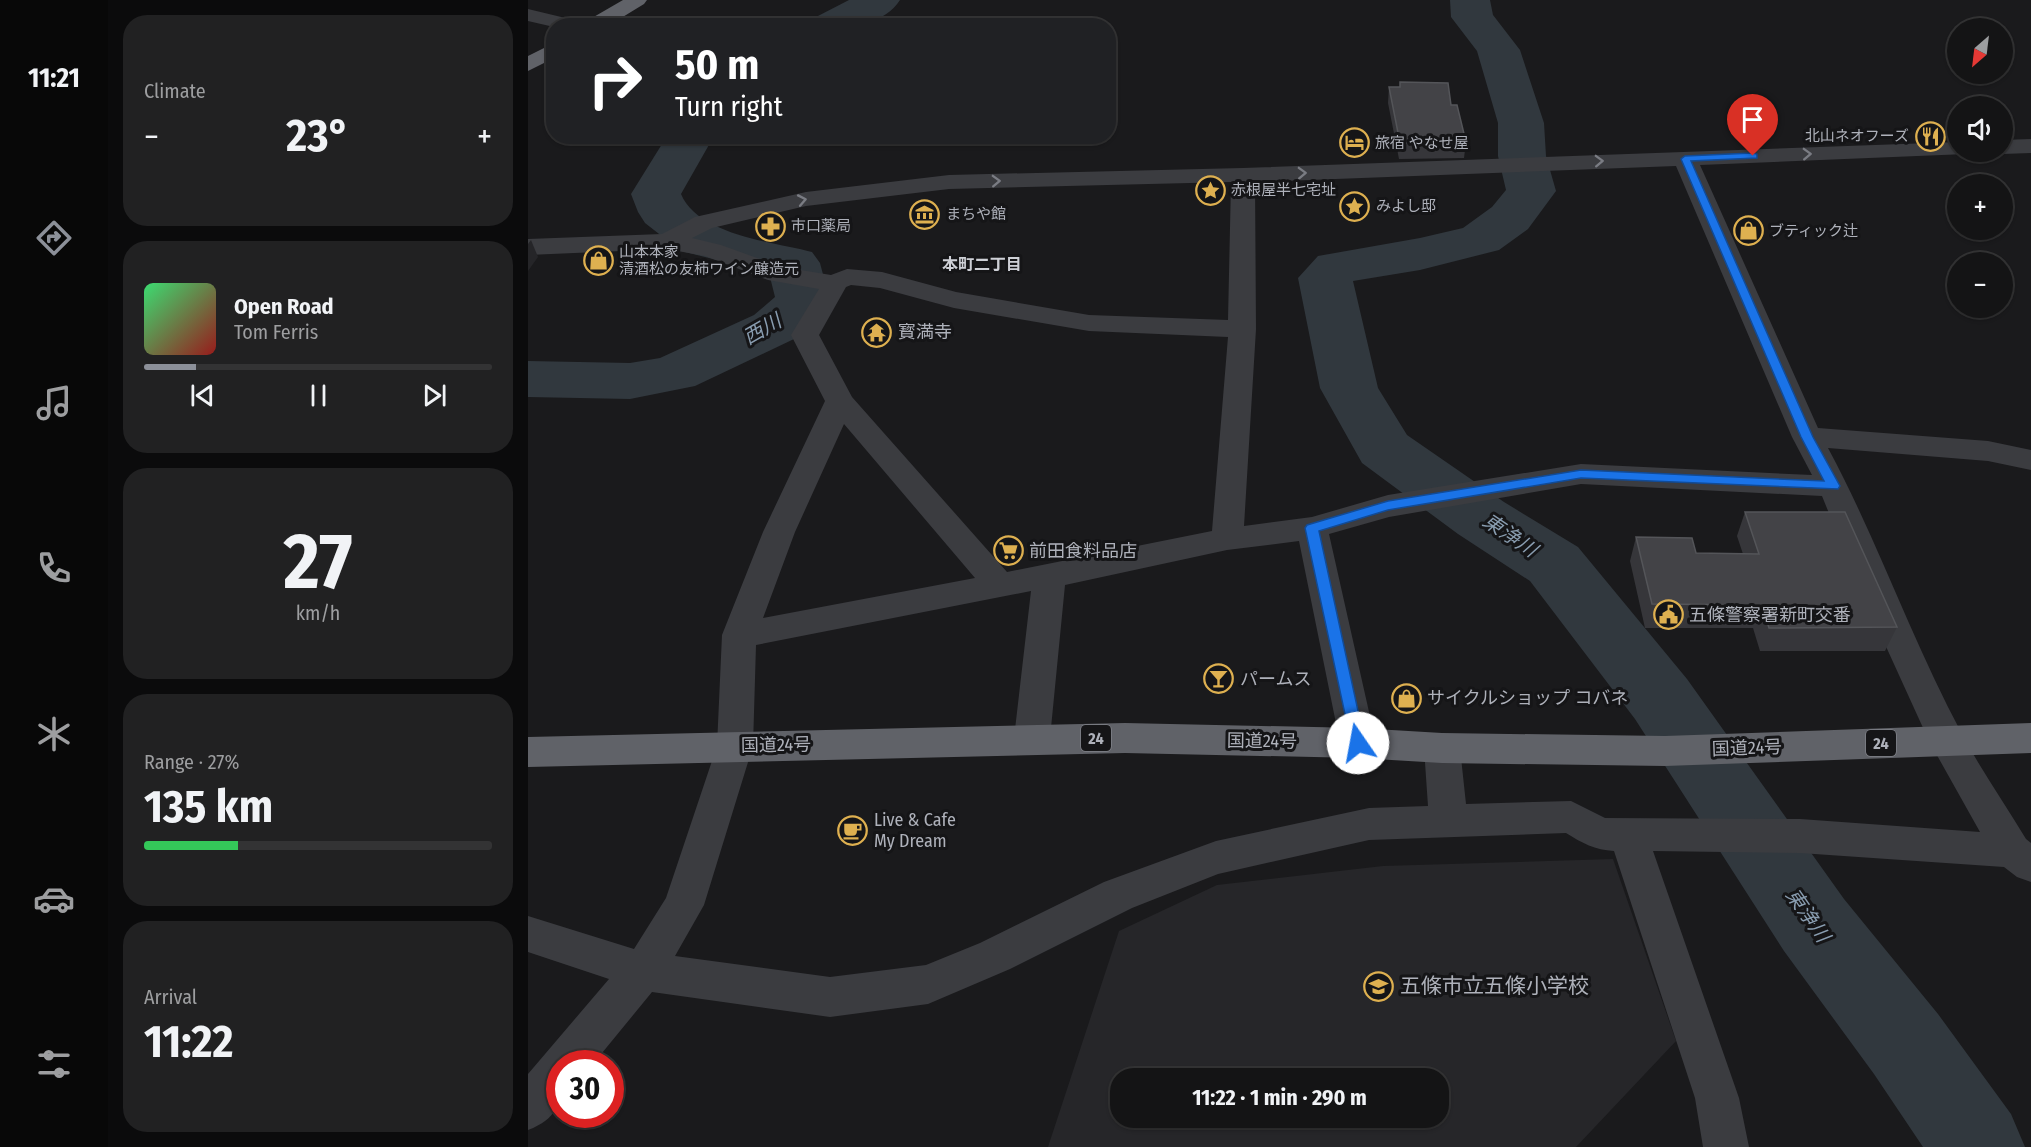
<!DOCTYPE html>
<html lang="en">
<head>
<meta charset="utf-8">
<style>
  :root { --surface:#141415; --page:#212122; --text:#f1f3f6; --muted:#9d9ea0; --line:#333334; --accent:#8c9099 }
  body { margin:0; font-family:"Fira Sans Condensed","Noto Sans JP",sans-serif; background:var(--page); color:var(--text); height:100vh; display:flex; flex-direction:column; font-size:22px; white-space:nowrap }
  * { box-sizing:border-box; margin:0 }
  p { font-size:20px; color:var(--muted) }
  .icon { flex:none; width:33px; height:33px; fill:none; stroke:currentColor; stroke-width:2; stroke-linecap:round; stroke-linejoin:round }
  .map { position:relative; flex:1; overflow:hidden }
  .side { display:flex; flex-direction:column; gap:15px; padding:15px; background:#0b0b0c; width:420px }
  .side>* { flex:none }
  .hud { position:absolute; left:18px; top:18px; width:570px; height:126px; border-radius:24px; box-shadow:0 2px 4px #0004,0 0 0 2px var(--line); background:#202124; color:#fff; overflow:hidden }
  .needle { width:39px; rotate:208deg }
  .buttons { position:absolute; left:1419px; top:18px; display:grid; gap:12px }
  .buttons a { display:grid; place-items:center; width:66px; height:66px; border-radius:50%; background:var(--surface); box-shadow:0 2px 4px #0004,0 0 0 2px var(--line); font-size:30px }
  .speed { position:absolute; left:18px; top:1050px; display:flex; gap:12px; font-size:30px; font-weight:700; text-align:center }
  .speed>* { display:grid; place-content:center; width:78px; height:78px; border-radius:50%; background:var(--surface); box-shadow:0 2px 4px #0004,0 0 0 2px var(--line); line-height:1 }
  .speed .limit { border:9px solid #d22; background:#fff; color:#111 }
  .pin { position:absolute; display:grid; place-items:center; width:51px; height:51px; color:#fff; margin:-62px -26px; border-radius:50% 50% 50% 0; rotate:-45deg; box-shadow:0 0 6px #0007 }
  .pin .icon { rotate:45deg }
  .me { position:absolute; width:66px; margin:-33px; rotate:348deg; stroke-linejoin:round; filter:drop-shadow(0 0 4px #0008) }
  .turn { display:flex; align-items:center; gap:21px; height:126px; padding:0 30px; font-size:27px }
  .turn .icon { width:78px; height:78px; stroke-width:2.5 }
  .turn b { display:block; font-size:42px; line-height:51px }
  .big { font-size:45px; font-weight:700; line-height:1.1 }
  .side .widget { flex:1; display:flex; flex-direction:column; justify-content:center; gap:9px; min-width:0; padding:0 21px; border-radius:24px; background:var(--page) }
  .side .dial { align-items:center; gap:0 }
  .dial b { font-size:78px; line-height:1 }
  .song { display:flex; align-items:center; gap:18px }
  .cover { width:72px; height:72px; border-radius:9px; background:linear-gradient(135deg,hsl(140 70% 55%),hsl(0 70% 35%)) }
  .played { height:6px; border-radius:3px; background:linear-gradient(90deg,var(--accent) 15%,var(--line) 15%) }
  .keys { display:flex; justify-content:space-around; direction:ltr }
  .heat { display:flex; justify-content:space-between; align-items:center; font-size:33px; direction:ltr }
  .charge { height:9px; border-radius:4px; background:linear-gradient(90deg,#34c759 27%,var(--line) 0) }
  .trip { position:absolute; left:582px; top:1068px; width:339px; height:60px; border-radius:24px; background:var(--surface); box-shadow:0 2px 4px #0004,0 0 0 2px var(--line); font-weight:700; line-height:60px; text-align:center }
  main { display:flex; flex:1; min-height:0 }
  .dock { display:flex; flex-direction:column; width:108px; justify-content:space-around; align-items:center; background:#080808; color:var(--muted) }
  .dock .icon { width:42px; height:42px }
  .dock .selected { color:var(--accent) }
  .dock b { font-size:27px; color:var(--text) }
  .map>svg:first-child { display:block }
</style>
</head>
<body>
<main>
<nav class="dock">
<b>11:21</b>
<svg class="icon selected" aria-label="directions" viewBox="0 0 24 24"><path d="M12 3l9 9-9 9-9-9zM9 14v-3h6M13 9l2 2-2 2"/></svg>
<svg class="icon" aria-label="music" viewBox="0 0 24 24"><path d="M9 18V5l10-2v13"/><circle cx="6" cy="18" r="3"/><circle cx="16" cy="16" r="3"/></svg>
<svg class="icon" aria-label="phone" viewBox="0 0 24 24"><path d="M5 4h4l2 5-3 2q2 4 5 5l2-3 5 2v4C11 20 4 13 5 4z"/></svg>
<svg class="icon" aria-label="climate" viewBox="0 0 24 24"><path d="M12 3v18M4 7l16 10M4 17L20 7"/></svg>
<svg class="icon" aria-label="car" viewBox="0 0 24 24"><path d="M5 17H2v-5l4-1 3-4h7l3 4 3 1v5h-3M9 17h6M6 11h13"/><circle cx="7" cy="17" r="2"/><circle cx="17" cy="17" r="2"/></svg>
<svg class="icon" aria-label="filters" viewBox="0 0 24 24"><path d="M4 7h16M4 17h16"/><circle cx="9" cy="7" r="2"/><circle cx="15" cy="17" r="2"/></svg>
</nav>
<section class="side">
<div class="widget"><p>Climate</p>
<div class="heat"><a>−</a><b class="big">23°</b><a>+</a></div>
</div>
<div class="widget">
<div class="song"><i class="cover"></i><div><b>Open Road</b><p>Tom Ferris</p></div></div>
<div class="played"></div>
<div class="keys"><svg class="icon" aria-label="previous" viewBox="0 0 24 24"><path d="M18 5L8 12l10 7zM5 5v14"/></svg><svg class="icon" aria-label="pause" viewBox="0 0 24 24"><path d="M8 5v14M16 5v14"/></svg><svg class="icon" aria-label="next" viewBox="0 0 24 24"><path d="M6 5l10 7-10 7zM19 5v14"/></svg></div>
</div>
<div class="widget dial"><b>27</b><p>km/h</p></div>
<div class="widget"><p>Range · 27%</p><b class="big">135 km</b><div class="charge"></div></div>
<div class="widget"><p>Arrival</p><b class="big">11:22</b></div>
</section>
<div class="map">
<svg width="1503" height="1147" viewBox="0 0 1503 1147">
  <rect width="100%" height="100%" fill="#1a1a1c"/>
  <path fill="#262629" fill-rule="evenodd" d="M1085,859L1148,1041L1048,1147H520L591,931L689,885L855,866ZM592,1078H910V1118H592Z"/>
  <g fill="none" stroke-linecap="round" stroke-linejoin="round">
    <path fill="#31383e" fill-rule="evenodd" d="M321,0H372C352,30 314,26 282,26L288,17Z
      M922,0H962L965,15L992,50L1016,123L1018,156L1028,191L1000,229L971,250L892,270L825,281L850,388L879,435L976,502L1050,547L1159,679L1316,899L1410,1014L1483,1114L1497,1147H1395L1346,1074L1256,951L1107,719L1002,581L930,534L834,463L792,388L770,278L790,256L892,238L935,228L964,207L978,190L970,156V123L949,51L923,17Z
      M139,136H186L153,194C170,235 245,242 284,252L292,263L302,301L294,313L266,339L167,386L102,399L0,397V361L102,363L132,358L226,315L247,297L241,273L153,251L117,223L110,212L103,194Z"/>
    <path fill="#3b3c40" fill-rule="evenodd" d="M1503,139V153L1474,154L1465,152H1474V140Z
      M1430,142V152H1440L1438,154L1172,165L1290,428L1460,441L1503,450V470L1460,461L1300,448C1350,541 1384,641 1434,734C1453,770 1477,804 1498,839L1503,843V882L1489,877L1476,867L1272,853L1125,851L1211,1098L1221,1147H1175L1167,1098L1086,851C1067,850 1054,843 1038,833L841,840L690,874L604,908L482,969L400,1004L302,1017L124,992L65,1064H32C32,1097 36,1116 0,1130V1074L81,979L0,952V916L106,949L138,898L189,746L194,635L235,532L297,401L263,335L291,289L240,280L177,256L139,249L0,255V239L134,234L167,217L278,192L421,175L715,168ZM1148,166L1264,437L1284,475L1053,464L860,495L784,517L716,526L728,329L727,182ZM703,182L700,320L561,315L428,292L354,272L319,269L303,275L254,267L193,245L164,238L184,228L278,206L421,189ZM323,285L352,288L426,308L561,331L700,337L684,531L479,572L324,397L291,335L318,287ZM316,424L447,578L235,618L267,532ZM1053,484L1294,496L1330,585L1401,741L1452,832L1272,819L1077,818L1043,801L938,804L932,748L927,737L914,733L901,737L896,748L900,806L841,808L688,841L576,882L452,943L398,965L302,977L147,956L176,905L225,746L228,645L503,591L486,738L491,748L504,753L517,748L522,738L537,585L699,550L771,541L812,743L817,753L830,758L843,753L848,743L801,534L861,517Z"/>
    <path fill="#3b3c40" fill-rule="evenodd" d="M0,9L54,22L57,26L26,27L0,21Z"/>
    <path fill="#606268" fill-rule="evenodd" d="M95,0H119L116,4L80,26H54L57,22Z
      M26,43V58L0,71V56Z
      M597,723L830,728L914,733L1137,736L1503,723V753L1137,766L914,763L830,758L597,753L0,767V737Z"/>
  </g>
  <path fill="#36363a" d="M872,82L923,105L938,142L936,158L871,159L860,103L861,87H872Z
    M1217,512L1369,627L1357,651H1232L1225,628H1117L1102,561L1108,537L1168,553L1215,554L1209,536Z"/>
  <path fill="#252528" d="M3,240L10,257L0,271V244Z"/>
  <path fill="#434347" stroke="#545559" stroke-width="1.5" d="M872,82L920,83L923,105H929L938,142L872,143L861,87H872Z
    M1217,512H1317L1369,627L1241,628L1234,605L1124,604L1108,537L1164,538L1168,553L1231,554Z"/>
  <defs><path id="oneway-chevron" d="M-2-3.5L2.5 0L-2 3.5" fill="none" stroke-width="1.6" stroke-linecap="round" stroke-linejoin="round" transform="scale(1.5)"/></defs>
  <g stroke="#7a7c83">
    <use href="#oneway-chevron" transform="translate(1279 154) rotate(-2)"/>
    <use href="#oneway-chevron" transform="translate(1071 161) rotate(-2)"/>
    <use href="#oneway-chevron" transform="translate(774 173) rotate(-2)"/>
    <use href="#oneway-chevron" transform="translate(468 181) rotate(-2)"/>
    <use href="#oneway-chevron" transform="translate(274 200) rotate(-11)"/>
  </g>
  <path fill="#1a73e8" stroke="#114b97" stroke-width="1.5" d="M1225,153L1229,154V158L1163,161L1285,437L1312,486L1310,489L1053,478L860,510L791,531L837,743L835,747H824L777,528L779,525L860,501L1053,470L1296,481L1273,437L1153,159L1157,156Z"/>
  <defs>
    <symbol id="restaurant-ring" viewBox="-11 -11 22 22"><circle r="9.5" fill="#151517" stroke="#deb050" stroke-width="1.5"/><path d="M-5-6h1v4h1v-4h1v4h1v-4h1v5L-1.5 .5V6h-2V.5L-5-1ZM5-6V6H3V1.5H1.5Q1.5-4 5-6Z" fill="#deb050"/></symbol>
    <symbol id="hotel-ring" viewBox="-11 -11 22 22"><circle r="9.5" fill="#151517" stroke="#deb050" stroke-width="1.5"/><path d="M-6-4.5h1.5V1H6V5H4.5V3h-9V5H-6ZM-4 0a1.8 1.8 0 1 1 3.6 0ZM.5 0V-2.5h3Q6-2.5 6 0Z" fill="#deb050"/></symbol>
    <symbol id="sight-ring" viewBox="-11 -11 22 22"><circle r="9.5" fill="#151517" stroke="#deb050" stroke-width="1.5"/><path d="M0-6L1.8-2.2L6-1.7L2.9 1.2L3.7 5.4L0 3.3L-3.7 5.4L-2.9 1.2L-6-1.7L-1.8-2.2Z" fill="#deb050"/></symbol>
    <symbol id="museum-ring" viewBox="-11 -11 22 22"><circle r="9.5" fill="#151517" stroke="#deb050" stroke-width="1.5"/><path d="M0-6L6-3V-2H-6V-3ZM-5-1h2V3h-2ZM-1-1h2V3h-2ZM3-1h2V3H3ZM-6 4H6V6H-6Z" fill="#deb050"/></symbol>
    <symbol id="pharmacy-ring" viewBox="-11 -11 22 22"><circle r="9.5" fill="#151517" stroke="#deb050" stroke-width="1.5"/><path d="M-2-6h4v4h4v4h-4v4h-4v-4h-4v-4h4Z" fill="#deb050"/></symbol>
    <symbol id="shop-ring" viewBox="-11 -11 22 22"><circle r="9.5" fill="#151517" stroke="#deb050" stroke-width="1.5"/><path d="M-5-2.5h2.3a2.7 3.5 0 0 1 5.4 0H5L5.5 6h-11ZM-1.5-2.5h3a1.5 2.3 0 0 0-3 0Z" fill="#deb050"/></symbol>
    <symbol id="temple-ring" viewBox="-11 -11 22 22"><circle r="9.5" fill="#151517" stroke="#deb050" stroke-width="1.5"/><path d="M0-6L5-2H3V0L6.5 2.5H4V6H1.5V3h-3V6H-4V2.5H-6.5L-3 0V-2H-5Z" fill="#deb050"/></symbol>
    <symbol id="supermarket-ring" viewBox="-11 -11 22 22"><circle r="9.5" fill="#151517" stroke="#deb050" stroke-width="1.5"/><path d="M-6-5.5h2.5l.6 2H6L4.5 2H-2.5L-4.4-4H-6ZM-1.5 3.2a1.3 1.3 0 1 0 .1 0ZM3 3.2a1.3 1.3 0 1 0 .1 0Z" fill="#deb050"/></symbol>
    <symbol id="civic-ring" viewBox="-11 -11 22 22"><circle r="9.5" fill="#151517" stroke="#deb050" stroke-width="1.5"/><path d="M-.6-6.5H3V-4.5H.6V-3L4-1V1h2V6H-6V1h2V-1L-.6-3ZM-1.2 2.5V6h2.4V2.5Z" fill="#deb050"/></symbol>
    <symbol id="bar-ring" viewBox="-11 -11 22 22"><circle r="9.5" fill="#151517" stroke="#deb050" stroke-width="1.5"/><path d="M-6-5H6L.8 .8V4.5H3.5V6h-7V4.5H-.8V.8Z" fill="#deb050"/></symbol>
    <symbol id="cafe-ring" viewBox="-11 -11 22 22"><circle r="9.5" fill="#151517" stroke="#deb050" stroke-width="1.5"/><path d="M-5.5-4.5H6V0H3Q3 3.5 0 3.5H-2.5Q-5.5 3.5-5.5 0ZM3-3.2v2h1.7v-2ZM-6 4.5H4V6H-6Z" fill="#deb050"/></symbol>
    <symbol id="school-ring" viewBox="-11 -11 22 22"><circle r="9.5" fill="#151517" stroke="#deb050" stroke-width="1.5"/><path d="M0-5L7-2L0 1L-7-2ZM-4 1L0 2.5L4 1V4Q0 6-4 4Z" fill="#deb050"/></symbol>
  </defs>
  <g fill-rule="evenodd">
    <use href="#restaurant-ring" x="1386" y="120" width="33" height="33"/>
    <use href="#hotel-ring" x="810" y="126" width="33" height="33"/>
    <use href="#sight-ring" x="666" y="174" width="33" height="33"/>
    <use href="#sight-ring" x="810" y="190" width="33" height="33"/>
    <use href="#museum-ring" x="380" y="198" width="33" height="33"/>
    <use href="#pharmacy-ring" x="226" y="210" width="33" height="33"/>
    <use href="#shop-ring" x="1204" y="214" width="33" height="33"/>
    <use href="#shop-ring" x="54" y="244" width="33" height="33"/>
    <use href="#temple-ring" x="332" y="316" width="33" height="33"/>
    <use href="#supermarket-ring" x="464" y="534" width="33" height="33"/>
    <use href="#civic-ring" x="1124" y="598" width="33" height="33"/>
    <use href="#bar-ring" x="674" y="662" width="33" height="33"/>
    <use href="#shop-ring" x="862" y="682" width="33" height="33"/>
    <use href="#cafe-ring" x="308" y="814" width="33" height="33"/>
    <use href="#school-ring" x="834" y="970" width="33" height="33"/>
  </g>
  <g text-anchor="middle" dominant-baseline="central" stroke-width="6" stroke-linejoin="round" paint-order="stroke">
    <g font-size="15" fill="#aeb1ba" stroke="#151517" text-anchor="start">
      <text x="1381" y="136" text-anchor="end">北山ネオフーズ</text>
      <text x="847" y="143">旅宿 やなせ屋</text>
      <text x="703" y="190">赤根屋半七宅址</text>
      <text x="848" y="206">みよし邸</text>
      <text x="418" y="214">まちや館</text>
      <text x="263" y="226">市口薬局</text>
      <text x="1241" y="231">ブティック辻</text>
      <text x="91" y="252">山本本家<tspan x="91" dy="17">清酒松の友柿ワイン醸造元</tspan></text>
    </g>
    <g font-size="16" font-weight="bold" fill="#ced0d6" stroke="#151517">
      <text x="454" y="264">本町二丁目</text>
    </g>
    <g fill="#151517" stroke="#808289" stroke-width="1.5">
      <rect x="553" y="725" width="30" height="26" rx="4.5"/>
      <rect x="1338" y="730" width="30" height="26" rx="4.5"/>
    </g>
    <g font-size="16" font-weight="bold" fill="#aeb1ba">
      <text x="568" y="738">24</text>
      <text x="1353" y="743">24</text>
    </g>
    <g font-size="18" fill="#aeb1ba" stroke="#151517" text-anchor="start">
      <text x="370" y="332">寳満寺</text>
      <text x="501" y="551">前田食料品店</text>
      <text x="1161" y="615">五條警察署新町交番</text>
      <text x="712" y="679">パームス</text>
      <text x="899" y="698">サイクルショップ コバネ</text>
      <text x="346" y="820">Live &amp; Cafe<tspan x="346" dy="21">My Dream</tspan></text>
    </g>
    <g font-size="18" fill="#aeb1ba" stroke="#151517">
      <text transform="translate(734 741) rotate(1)">国道24号</text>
      <text transform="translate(248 745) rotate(-1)">国道24号</text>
      <text transform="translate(1219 748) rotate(-2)">国道24号</text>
    </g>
    <g font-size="20" font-style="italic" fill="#899db0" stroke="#151517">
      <text transform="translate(234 329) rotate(-30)">西川</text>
      <text transform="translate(982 535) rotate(34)">東浄川</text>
      <text transform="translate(1280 915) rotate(55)">東浄川</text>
    </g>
    <g font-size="21" fill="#aeb1ba" stroke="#151517" text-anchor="start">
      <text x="872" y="986">五條市立五條小学校</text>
    </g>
  </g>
</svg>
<div class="buttons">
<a><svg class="needle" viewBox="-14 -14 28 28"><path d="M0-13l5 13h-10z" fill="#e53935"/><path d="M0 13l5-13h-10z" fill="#9d9ea0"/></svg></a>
<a><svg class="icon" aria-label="sound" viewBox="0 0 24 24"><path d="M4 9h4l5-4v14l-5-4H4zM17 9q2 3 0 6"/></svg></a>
<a>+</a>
<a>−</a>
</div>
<div class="speed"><div class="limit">30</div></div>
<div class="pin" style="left:1225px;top:156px;background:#d93025"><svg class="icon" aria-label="arrive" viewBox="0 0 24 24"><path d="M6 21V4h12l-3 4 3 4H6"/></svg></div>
<svg class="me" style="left:830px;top:743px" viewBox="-20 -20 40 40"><circle r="19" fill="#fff"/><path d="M0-13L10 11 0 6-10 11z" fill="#1a73e8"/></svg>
<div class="trip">11:22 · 1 min · 290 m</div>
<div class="hud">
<div class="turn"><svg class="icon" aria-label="right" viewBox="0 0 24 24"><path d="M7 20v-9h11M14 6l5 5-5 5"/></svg><div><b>50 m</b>Turn right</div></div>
</div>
</div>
</main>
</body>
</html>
